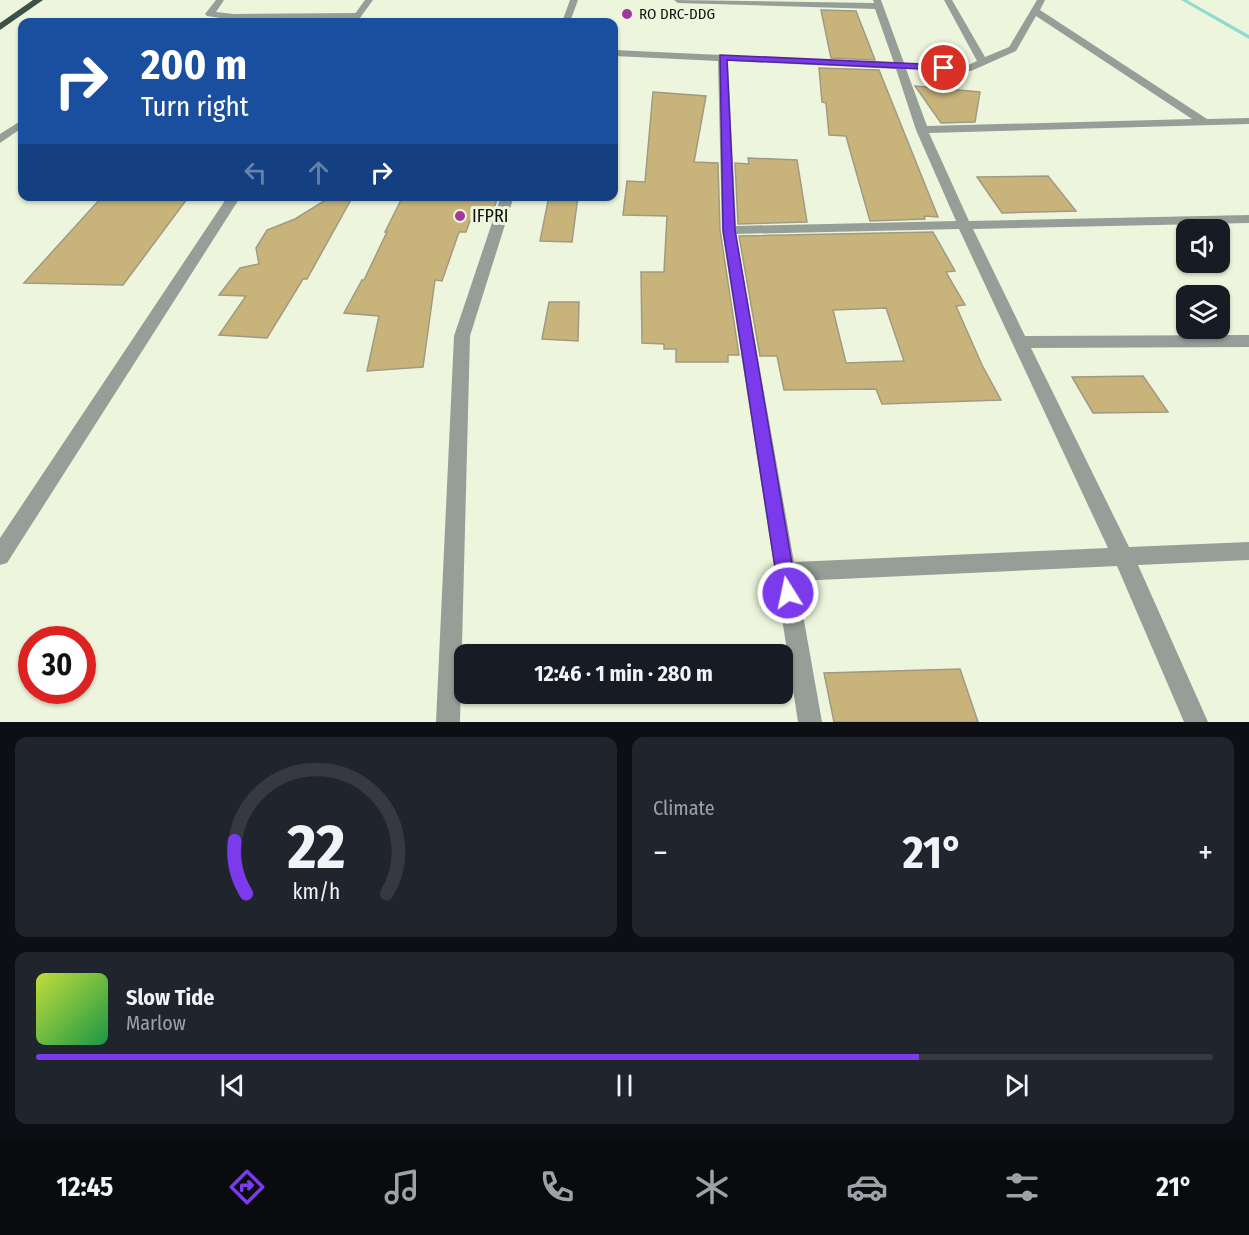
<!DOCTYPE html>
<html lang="en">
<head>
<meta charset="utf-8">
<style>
  :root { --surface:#171b24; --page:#20242c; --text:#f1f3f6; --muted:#9ea1a6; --line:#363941; --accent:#7c3aed }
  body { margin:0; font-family:"Fira Sans Condensed",sans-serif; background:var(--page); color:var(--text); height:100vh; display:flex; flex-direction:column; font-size:22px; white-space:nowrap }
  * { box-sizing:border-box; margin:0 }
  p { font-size:20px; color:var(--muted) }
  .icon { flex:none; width:33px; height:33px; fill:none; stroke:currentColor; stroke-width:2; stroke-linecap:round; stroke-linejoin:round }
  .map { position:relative; height:722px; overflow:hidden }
  .panel { display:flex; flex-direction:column; gap:15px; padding:15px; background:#0d0f14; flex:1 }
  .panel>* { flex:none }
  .hud { position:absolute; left:18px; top:18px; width:600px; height:183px; border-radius:12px; box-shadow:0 2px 4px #0004; background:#1a4fa0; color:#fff; overflow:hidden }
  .tools { position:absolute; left:1176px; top:219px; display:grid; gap:12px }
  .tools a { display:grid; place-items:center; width:54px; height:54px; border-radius:12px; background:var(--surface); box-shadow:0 2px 4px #0004; font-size:30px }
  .speed { position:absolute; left:18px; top:626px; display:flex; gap:12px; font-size:30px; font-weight:700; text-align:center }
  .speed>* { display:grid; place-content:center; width:78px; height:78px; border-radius:50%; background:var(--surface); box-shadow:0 2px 4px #0004; line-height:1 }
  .speed .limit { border:9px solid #d22; background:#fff; color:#111 }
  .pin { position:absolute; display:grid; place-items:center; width:51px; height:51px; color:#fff; margin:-26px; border:3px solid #fff; border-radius:50%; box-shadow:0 2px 6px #0007 }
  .me { position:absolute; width:66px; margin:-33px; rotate:350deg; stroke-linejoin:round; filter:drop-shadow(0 0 4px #0008) }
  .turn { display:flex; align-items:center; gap:21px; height:126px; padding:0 24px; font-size:27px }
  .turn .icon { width:78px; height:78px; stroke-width:2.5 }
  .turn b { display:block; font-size:42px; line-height:51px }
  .lanes { display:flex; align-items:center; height:57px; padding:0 24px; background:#0003; justify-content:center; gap:30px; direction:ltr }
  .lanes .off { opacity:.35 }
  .big { font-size:45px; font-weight:700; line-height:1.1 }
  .panel .card { flex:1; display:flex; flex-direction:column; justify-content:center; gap:9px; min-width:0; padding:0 21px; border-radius:12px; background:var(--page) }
  .panel .dial { align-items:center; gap:0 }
  .dial svg { height:156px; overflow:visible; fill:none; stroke:var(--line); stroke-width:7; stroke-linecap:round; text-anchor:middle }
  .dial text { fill:var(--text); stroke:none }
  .song { display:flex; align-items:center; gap:18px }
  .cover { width:72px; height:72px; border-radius:9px; background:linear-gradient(135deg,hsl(70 70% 55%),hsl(140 70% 35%)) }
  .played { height:6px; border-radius:3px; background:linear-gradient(90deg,var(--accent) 75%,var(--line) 75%) }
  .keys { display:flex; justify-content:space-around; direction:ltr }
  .heat { display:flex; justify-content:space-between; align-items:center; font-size:33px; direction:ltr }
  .panel .tiles { flex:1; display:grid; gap:15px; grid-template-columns:1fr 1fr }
  .card:last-child { grid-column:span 2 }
  .trip { position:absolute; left:454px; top:644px; width:339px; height:60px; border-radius:12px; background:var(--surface); box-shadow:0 2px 4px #0004; font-weight:700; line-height:60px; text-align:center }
  .tab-bar { display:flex; height:96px; justify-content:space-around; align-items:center; background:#090b0e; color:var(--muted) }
  .tab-bar .icon { width:42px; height:42px }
  .tab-bar .current { color:var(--accent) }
  .tab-bar b { font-size:27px; color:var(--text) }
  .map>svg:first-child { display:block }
</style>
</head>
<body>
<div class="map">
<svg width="1249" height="722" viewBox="0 0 1249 722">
  <rect width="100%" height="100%" fill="#edf6dc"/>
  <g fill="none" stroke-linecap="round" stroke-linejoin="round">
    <path fill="#8edcd1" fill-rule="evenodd" d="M1181,0H1187L1249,35V39Z"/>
  </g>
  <path fill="#c8b47b" stroke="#a19982" stroke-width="1.5" fill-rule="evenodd" d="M821,10L856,11L875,60L831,58Z
    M819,68L879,70L938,217L924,216L925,219L870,221L846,136L829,135L826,103L822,102Z
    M915,86L980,92L975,122L941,123Z
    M653,92L706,96L694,162L718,163L720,230L739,355H728V362H676V349H664V344L642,343L641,272H664L667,216L623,215L627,181L645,182Z
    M748,158L797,160L807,222L738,224L735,163L749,164Z
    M1048,176L1076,211L1002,213L977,177Z
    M332,196H353L307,279H303L267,338L219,335L246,296L219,295L240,268L259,264L256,248L267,230L295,219Z
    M403,196H498L490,222L470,221L466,232H459L442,281L435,280L423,367L367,371L379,316L344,313L362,280H364L387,232H385Z
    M549,196H578L572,242L540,241Z
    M101,198L187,199L123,285L24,283Z
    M933,232L955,271L946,272L965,305L956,306L982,365L1001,400L882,404L876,389L784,390L777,356H760L739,236ZM886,308L904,361L846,363L833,310Z
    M549,302H579L578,341L542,339Z
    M1143,376L1168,412L1093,413L1072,377Z
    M960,669L978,722H834L824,673Z"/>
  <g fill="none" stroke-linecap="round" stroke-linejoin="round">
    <path fill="#959f98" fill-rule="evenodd" d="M216,0H224L216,12L234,14L357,13L362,16L357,19L234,20L207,16L205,14Z
      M570,0H578L570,22H562Z
      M674,0L874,3L873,0H881L904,63L966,66L977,61L944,0H952L985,57L1009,47L1037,0H1045L1040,10L1207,119L1249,118V124L929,133L969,221L1249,215V223L973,229L1025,336L1249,335V347L1031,348L1129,547L1249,542V560L1138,565L1208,722H1184L1117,566L797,581L822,722H798L722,230L718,61L614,56V50L894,63L875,9L678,3ZM1036,16L1192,119L927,126L906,69L971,71L1016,51ZM728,61L896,69L916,130L956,221L736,226ZM959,229L1108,548L794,562L736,234Z
      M22,120V128L0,143V134Z
      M501,196H514L470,336L460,722H436L454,336Z"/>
    <path fill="#959f98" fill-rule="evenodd" d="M365,0H373L357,22H349Z
      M228,196H241L7,563L0,565V538Z"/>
    <path fill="#3e5044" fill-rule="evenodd" d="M33,0H43L0,30V23Z"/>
  </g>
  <path fill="#7c3aed" stroke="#51269a" stroke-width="1.5" d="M720,55L944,65L949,68L944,70L727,60L735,230L797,593L795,599L788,602L782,599L779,593L723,230Z"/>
  <g fill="#9d399f" stroke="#edf6dc" stroke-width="2">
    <circle cx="627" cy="14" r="6"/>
    <circle cx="460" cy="216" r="6"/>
  </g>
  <g text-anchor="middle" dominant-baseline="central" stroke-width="6" stroke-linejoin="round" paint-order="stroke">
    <g font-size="15" fill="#10130b" stroke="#edf6dc" text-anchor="start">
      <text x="639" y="14">RO DRC-DDG</text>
    </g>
    <g font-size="18" fill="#10130b" stroke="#edf6dc" text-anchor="start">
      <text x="472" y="216">IFPRI</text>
    </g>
  </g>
</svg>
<div class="tools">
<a><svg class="icon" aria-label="sound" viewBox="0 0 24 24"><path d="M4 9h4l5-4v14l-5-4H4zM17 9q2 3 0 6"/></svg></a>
<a><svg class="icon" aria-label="layers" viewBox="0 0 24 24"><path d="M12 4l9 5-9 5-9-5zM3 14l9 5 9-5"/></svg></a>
</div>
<div class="speed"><div class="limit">30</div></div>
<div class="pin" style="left:944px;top:68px;background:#d93025"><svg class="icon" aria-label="arrive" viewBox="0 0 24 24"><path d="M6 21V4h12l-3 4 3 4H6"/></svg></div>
<svg class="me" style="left:788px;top:593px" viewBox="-20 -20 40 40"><circle r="17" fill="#7c3aed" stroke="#fff" stroke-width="3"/><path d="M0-11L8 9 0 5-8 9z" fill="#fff"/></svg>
<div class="trip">12:46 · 1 min · 280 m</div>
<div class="hud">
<div class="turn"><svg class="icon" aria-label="right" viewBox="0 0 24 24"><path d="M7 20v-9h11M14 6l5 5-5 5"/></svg><div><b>200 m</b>Turn right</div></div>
<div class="lanes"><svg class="icon off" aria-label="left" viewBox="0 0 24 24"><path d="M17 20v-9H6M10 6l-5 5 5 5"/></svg><svg class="icon off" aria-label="ahead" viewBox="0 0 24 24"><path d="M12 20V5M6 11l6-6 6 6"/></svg><svg class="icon" aria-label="right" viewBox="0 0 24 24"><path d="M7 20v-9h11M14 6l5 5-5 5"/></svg></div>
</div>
</div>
<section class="panel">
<div class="tiles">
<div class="card dial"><svg viewBox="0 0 100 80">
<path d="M14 69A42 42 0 1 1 86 69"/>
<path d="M14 69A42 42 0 0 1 8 42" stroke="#7c3aed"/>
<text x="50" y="56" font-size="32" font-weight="700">22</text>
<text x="50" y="72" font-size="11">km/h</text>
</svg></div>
<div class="card"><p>Climate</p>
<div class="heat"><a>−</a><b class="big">21°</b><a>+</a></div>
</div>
<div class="card">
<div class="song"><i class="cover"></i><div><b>Slow Tide</b><p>Marlow</p></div></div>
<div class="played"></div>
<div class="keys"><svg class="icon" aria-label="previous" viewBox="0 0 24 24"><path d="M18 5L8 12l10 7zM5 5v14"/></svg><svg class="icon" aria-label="pause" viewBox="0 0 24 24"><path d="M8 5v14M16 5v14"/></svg><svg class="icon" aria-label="next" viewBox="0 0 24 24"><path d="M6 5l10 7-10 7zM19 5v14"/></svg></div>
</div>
</div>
</section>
<nav class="tab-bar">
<b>12:45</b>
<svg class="icon current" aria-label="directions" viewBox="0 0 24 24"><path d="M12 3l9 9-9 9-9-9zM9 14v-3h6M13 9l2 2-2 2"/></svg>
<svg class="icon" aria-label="music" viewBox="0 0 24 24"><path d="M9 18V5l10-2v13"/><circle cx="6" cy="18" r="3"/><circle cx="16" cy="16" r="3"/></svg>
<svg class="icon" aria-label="phone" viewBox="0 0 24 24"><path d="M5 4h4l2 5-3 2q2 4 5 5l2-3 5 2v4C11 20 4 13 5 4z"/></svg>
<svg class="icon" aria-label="climate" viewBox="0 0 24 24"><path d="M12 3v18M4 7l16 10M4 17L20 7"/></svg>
<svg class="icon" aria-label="car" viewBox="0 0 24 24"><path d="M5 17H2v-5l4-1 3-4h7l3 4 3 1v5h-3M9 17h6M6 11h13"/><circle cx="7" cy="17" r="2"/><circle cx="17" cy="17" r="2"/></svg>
<svg class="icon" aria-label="filters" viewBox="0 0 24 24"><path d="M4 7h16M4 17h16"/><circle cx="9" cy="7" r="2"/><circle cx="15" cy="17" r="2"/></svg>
<b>21°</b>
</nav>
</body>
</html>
